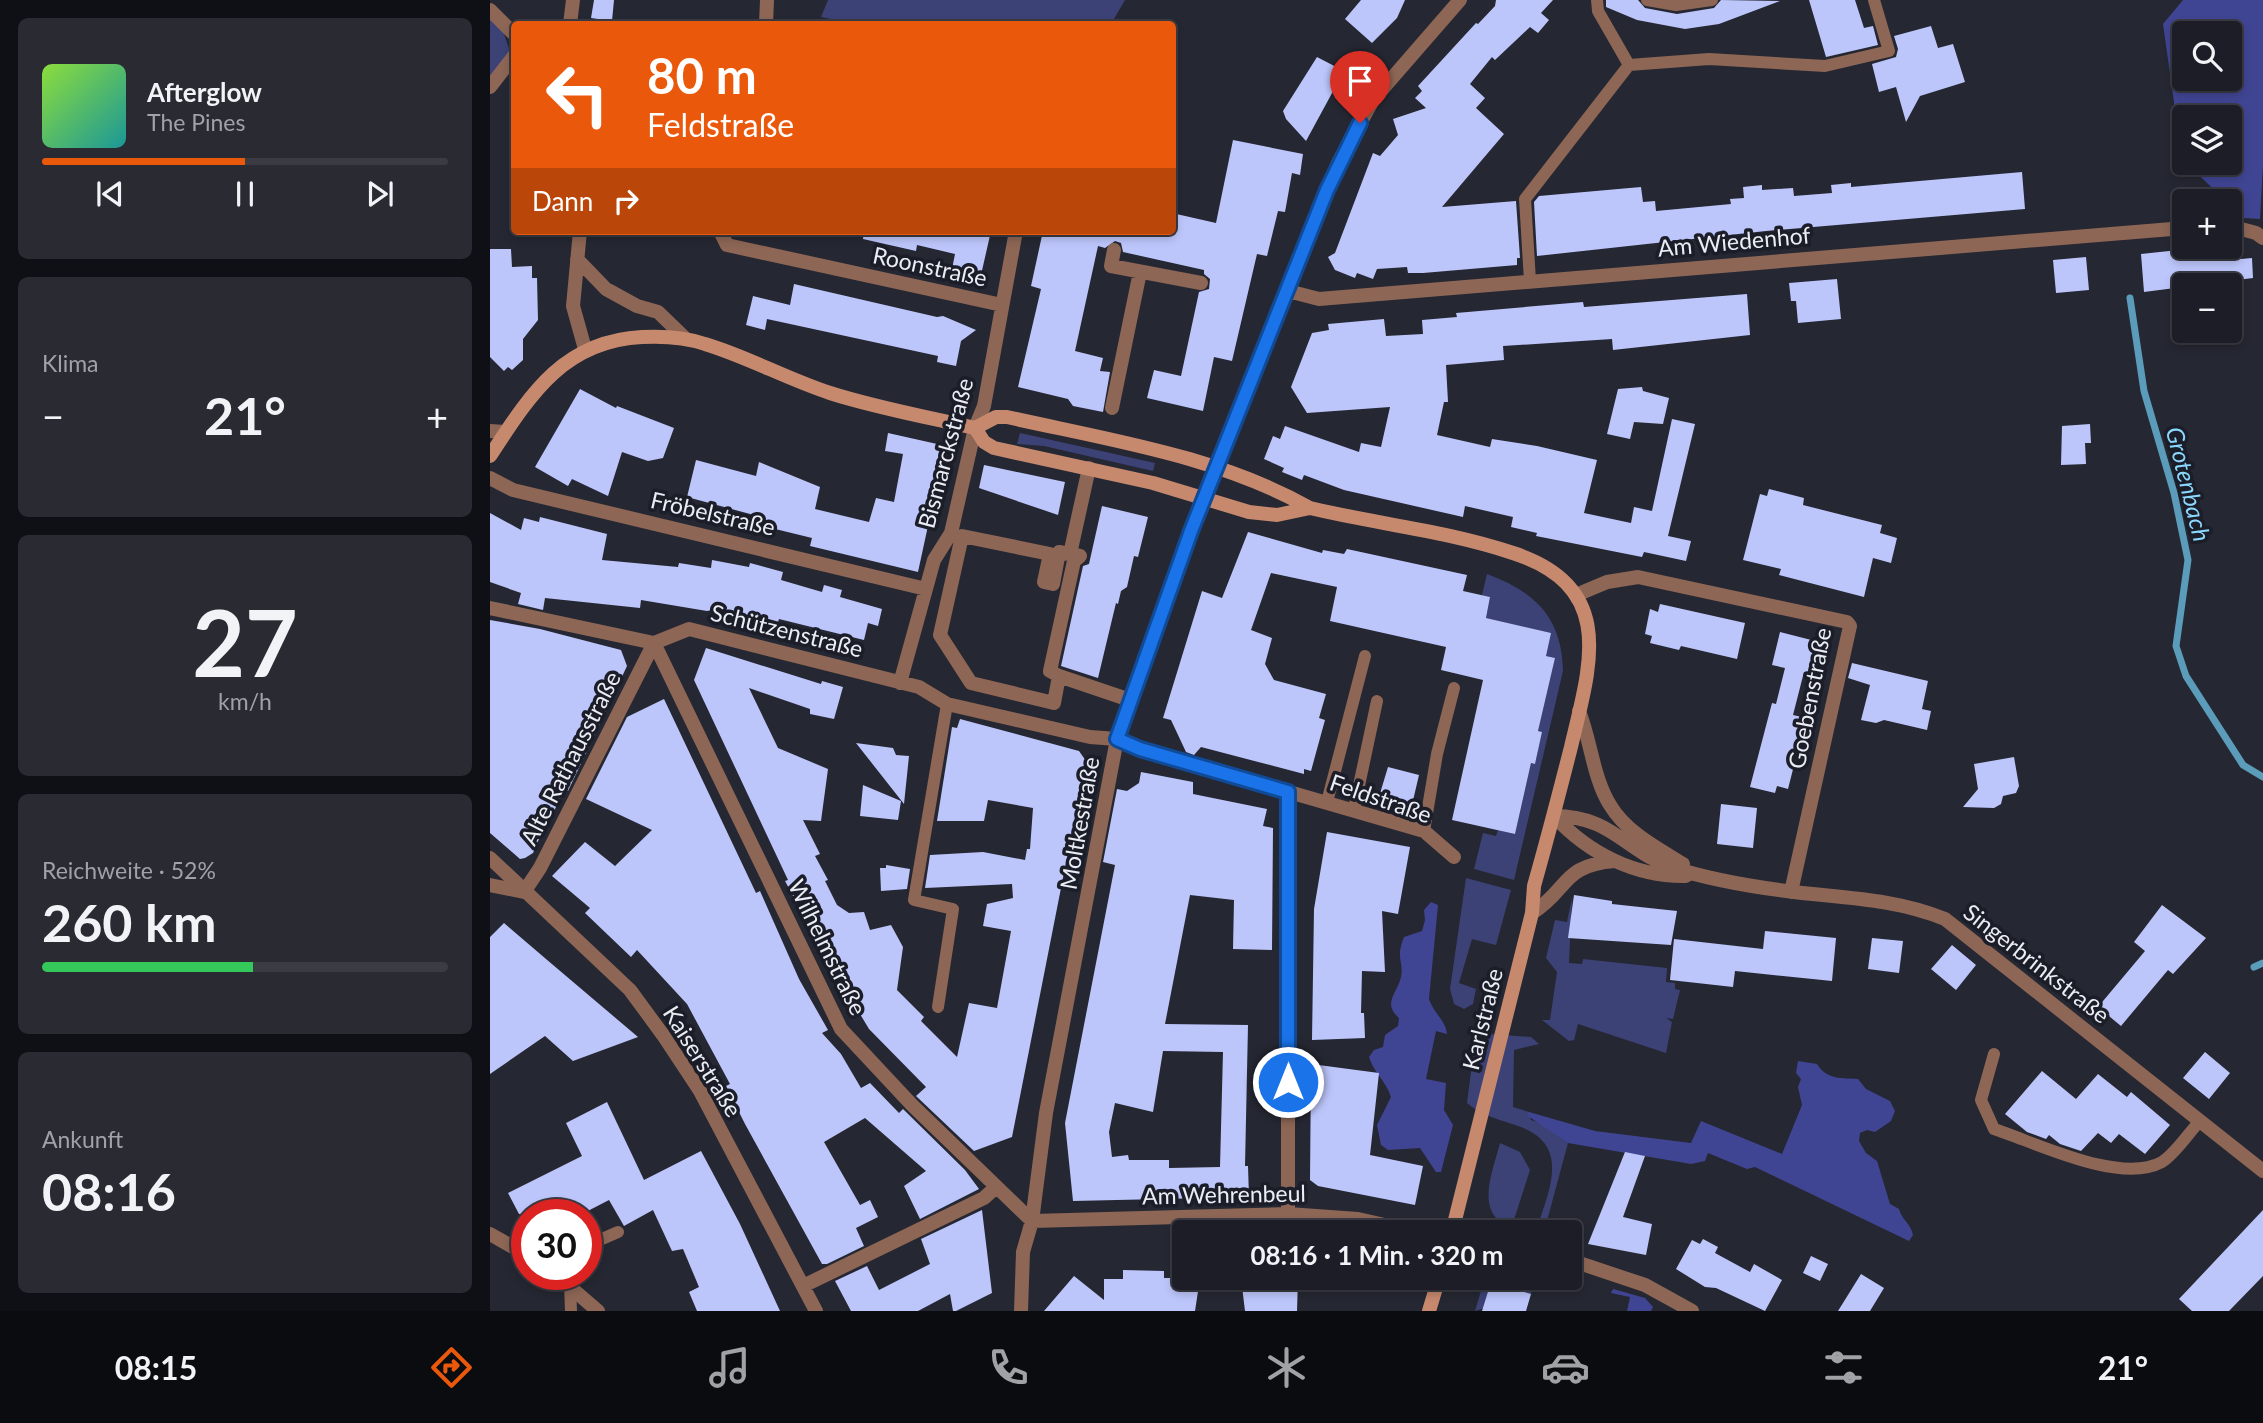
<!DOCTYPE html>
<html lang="de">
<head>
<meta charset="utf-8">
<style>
  :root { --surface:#1c1d26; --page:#292a32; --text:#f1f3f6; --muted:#a0a2a7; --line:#3a3b43; --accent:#ea580c }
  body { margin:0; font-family:Lato,sans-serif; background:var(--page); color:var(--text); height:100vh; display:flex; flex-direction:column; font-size:26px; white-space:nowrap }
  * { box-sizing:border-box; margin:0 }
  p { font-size:23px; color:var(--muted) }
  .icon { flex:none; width:38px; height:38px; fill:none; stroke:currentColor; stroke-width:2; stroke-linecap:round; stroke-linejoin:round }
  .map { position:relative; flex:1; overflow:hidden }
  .sheet { display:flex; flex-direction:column; gap:18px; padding:18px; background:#0f1015; width:490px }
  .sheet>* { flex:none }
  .guide { position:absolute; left:21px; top:21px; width:665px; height:214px; border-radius:7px; box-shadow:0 4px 10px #0003,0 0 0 2px var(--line); background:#ea580c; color:#fff; overflow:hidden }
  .buttons { position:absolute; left:1682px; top:21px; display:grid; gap:14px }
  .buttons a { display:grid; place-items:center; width:70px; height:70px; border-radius:7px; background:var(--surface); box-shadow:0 4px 10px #0003,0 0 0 2px var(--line); font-size:35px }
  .speed { position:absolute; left:21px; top:1199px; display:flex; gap:14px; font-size:35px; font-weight:700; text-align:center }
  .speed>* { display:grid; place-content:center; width:91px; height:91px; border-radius:50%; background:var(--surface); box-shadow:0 4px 10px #0003,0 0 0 2px var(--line); line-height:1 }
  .speed .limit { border:10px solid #d22; background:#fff; color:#111 }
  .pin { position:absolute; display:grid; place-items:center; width:60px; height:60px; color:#fff; margin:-72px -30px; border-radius:50% 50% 50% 0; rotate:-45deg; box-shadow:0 0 7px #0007 }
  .pin .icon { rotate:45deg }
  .me { position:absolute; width:77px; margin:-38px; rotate:0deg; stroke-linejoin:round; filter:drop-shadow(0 0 5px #0008) }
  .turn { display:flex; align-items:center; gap:24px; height:147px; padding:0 21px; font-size:32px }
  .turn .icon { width:91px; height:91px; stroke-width:2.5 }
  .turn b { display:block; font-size:49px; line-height:60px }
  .then { display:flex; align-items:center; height:66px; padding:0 21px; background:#0003; gap:14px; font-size:26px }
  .big { font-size:52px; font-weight:700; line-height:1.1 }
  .sheet .card { flex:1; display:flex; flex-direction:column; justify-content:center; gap:10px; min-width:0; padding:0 24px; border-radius:10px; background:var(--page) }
  .sheet .dial { align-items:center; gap:0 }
  .dial b { font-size:91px; line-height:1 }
  .song { display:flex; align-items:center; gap:21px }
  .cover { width:84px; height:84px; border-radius:10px; background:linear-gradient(135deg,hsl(90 70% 55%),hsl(180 70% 35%)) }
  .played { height:7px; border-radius:4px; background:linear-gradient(90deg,var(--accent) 50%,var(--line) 50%) }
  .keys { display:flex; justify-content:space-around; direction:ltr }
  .heat { display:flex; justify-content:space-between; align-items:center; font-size:38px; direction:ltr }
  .charge { height:10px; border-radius:5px; background:linear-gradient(90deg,#34c759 52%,var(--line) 0) }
  .trip { position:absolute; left:682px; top:1220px; width:410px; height:70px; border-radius:7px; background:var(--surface); box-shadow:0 4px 10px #0003,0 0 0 2px var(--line); font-weight:700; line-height:70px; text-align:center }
  .menu { display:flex; height:112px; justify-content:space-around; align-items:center; background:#0b0c0f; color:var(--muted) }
  .menu .icon { width:49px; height:49px }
  .menu .current { color:var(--accent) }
  .menu b { font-size:32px; color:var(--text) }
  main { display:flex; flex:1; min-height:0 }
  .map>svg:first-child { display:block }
</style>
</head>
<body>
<main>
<section class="sheet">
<div class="card">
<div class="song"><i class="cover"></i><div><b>Afterglow</b><p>The Pines</p></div></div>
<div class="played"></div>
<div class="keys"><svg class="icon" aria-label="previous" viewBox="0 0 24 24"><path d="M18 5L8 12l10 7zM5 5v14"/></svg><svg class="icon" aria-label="pause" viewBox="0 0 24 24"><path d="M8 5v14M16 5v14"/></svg><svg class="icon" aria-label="next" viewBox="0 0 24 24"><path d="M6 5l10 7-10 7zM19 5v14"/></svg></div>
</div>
<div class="card"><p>Klima</p>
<div class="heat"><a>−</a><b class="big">21°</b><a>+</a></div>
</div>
<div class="card dial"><b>27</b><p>km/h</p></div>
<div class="card"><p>Reichweite · 52%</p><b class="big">260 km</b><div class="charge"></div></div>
<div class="card"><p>Ankunft</p><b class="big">08:16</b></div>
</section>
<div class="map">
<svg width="1773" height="1311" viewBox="0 0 1773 1311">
  <rect width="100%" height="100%" fill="#252732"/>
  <path fill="#3c4276" d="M338,0H635L621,24H366L331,17Z
    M6,9L20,52L0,81V10Z
    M530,433L665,463L663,471L554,446L527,444Z
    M997,574C1045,592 1072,617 1073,671L1024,880L984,869L993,833L1006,836L1008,830L1025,834L1041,763L1045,764L1048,751L1044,750L1049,745L1052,732L1048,731L1065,658L1053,655L1060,633L996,618L1000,597L992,595Z
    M976,878L1021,890L1006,945L982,939L969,983L986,989L983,1004L974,1009L964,1004L960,989Z
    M1082,898L1079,963L1092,964L1093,959L1177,968L1176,982L1185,983V989L1190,990L1183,1019L1176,1018L1182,1022L1176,1053L1088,1024L1084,1040L1079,1041L1052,1020H1060L1067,972L1056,958L1065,920L1077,922Z
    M986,1033L1041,1037L1049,1044L1024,1050L1023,1107L1039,1112L1041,1120L1051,1123L1078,1143L1054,1232L1046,1231C1060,1187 1083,1142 1022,1124C1007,1119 989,1114 977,1103Z
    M1010,1143L1030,1152L1040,1170L1022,1226L1019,1227C984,1212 1003,1171 1010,1143Z
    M998,1278H1045L1041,1294L985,1311L993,1284Z"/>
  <path fill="#404593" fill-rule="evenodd" d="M1693,0H1773V165L1770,219L1754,218L1696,163H1740V117H1694L1692,159L1673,24ZM1694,33H1740V79H1694Z
    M941,902L948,905L939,999C943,1012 956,1021 957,1034L946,1031L936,1079L956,1083L954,1110L963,1125L951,1172H946L930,1148L898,1150L891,1145L887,1125L901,1097C896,1081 884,1073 879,1057L884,1050L893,1047L895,1035L908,1026L909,1018C892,1003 907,994 911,977C914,960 905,960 914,937L932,931L935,920L934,910Z
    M1308,1061L1327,1064C1337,1080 1352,1078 1368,1079L1376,1089L1400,1101L1405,1111L1401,1121L1385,1132L1377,1130L1370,1133L1369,1141L1376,1153L1387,1161L1400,1204L1409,1209C1412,1220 1421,1224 1423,1235L1419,1241L1265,1167L1257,1169L1218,1153L1215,1161L1201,1164L1078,1143L1038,1116L1039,1112L1105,1131L1201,1143L1211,1121L1292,1154L1312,1105L1308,1087L1311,1079L1306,1073Z
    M1123,1289L1155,1298L1163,1307L1161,1311H1137L1140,1297L1121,1293Z"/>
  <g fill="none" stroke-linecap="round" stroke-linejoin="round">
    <path stroke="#5a9cba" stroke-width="7" d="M1640,298L1654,391L1684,493L1698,560L1686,646L1696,676L1753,765L1773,777
      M1764,967L1773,963"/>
  </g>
  <path fill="#bdc6fb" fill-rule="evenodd" d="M104,0H124L122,21L101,18Z
    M871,0H915L907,18L882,43L855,19Z
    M1006,0H1063L1051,13L1059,20L1048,33L1040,27L1005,60L1002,57L980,84L995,98L986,108L1014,134L952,207L1026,201L1030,258H1027V265L933,273H918L917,267L887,269L883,279L867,273L865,278L845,270L838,257L845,253L883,153L890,156L908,135L903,119L936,108L925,98L932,91L928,86L986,23L988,24L1005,6Z
    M1116,0H1148L1155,8L1187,14L1224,8L1231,0L1290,1L1229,24L1195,29L1147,20L1116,7Z
    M1319,0H1365L1374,28L1383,26L1388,45L1336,57Z
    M1441,26L1448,48L1463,44L1475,82L1430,96L1416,122L1406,87L1389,92L1382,64L1406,57L1408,49L1404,36Z
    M827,57L854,71L816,141L796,119L793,111Z
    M743,140L813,154L810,175L802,173L795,212L788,211L777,256L767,254L742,361L724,357L713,411L657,398L664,370L691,376L709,292L719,289L720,279L714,274V270L633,252L631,243L625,241L615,248L608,246L585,351L613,358L610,371L620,372L613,412L583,406L578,399L528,387L551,289L541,286L553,231H682V213L726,223Z
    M1532,172L1535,209L1276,231L1047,256L1044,202L1049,196L1151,187L1153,202L1165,201L1166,211L1241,204L1240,199L1254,198L1253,187L1272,185V190L1303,188L1304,196L1342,193L1341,185L1361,183V187Z
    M374,231H501L491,275L462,269L465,254L427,245L426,251L373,239Z
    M1717,247H1750L1751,259L1762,258L1763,278L1654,292L1651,254Z
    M0,249H21L22,267L42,266V278H47L48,320L33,339V360L22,370L18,367L14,371L0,357Z
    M1596,257L1599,290L1566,293L1563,260Z
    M1347,279L1351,319L1308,323L1306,301H1301L1299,283Z
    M304,284L447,317L453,316L486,330L471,341L466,366L447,362L448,356L277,319L275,330L256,325L263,296L300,305Z
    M1257,294L1260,335L1123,350L1122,339L1013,346L1014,360L956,365L958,402H954L947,435L1000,447L1002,439L1047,446L1107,460L1094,513L1141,523L1144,507L1162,511L1182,419L1205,424L1178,536L1201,541L1196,561L1154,552L1152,557L1046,536L1047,533L1021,527L1023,517L975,506L973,517L854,490L814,475L812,480L792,472L794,468L774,459L783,436L790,439L795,426L869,452L871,443L891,447L900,407L817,413L801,387L822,333L839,330L838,324L894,319L896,336L933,334L932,320L967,317L966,313L1093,302L1094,307Z
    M1152,387L1153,391L1179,398L1173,424L1144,422L1140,439L1117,434L1128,389Z
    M90,389L126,408L127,406L184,428L173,458L158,461L132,452L118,496L82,479L78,486L45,467Z
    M1600,424L1601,443H1595L1596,464L1571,465L1572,426Z
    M398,433L456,446L452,475H449L428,572L320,546L322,538L273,526L275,518L197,497L206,460L266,476L269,462L330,487L325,509L379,522L386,498L404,502L413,454L395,451Z
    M494,465L575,482L568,515L489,488Z
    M1279,489L1314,498L1313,505L1392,525L1390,533L1407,538L1401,563L1383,558L1374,597L1289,575L1291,569L1253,560L1270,494L1277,496Z
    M612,506L658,517L648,557L644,556L637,587L631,591L628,604L626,603L608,678L571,666L593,566L599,564Z
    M0,513L31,530L34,518L49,522L50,517L117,534L112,560L188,567L189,563L221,568L222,560L259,567L260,563L293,572L291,580L332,592L334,585L352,590L350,597L392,609L388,626L378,623L374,640L289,619L287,625L274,622L273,625L230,613L232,608L217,611L151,600L150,608L55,598L53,610L28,604L31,593L0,582Z
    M758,532L832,553L833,550L854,554L857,549L977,575L973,591L1000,597L996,618L1061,633L1056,656L1065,658L1048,731L1052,732L1045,764L1041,763L1025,834L962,820L993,680L951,670L956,647L840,621L847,587L781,573L761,630L782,638L775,664L784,680L836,694L829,718L835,720L821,771L814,769V774L711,747L704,755L696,752L681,720L673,718L712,591L732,598Z
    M1170,604L1255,623L1247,659L1191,646L1189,650L1160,643L1162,636L1155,634L1160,609L1168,612Z
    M0,620L50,629L131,650L137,666L78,791L75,789L59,821L57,820L43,853L35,858L30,859L0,833Z
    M1290,632L1333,643L1325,675L1314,672L1303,715L1316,718L1298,789L1287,786L1285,793L1260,787L1282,703L1286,704L1295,668L1282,665Z
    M216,648L331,684L332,681L353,687L344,719L320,714V709L259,688L288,748L338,769L331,821L313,820L330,854L325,856L338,880L335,881L347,905L359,913L374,912L380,930L401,925L413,947L407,990L434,1017L431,1021L467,1057L479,1003L507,1008L521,931L493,926L497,904L523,898L522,884L435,888L440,855L493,852L535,860L537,849H540L543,808L498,800L494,821H447L462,727L467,728L470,719L589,751L596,761L522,1137L484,1151L426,1096L436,1087L379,1029L367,1009L365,1010L295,881L298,880L204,680Z
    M1362,663L1438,681L1432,709L1441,711L1437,730L1394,720L1386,723L1371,720L1380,685L1358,678Z
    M174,699L266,893L270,891L309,979L338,1030L332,1033L351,1054L371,1088L380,1083L409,1113L413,1109L475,1170L489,1189L430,1219L414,1186L436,1171L375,1118L334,1142L370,1205L380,1200L388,1217L366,1228L374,1246L337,1264H332L255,1124L236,1086L240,1084L197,1004L147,950L141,957L95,913L100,908L62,876L95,842L125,866L162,830L96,799L137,717Z
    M366,743L403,748L406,755L419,756L414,804Z
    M1524,757L1529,786L1526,793L1513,796L1511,804L1504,808L1473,807L1488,789L1484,764Z
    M898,767L929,775L921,809L888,800Z
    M651,772L703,782V794L777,809L773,826L783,828L782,950L743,949L744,900L700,895L675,1024L758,1025L755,1166H758L759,1197L583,1201L575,1123L625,865L613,862L627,789L637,791L649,783ZM673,1051L733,1052L730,1167L679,1168V1160H639L638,1155L622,1157L619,1132L625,1103L663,1112Z
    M373,785L411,801L408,820L370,816Z
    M1231,804L1267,808L1263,848L1227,844Z
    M837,832L920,847L908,914L892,911L895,972L872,971L871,1013H874L875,1038L822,1040L824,909Z
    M396,865L420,869L417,889L391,891L390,868H396Z
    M1084,895L1122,901V904L1187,911L1181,945L1078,938Z
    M1672,905L1716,938L1683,974L1678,970L1631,1026L1608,1007L1655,951L1644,942Z
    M14,923L56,959L148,1037L83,1061L55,1036L0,1074V937Z
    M1275,931L1346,938L1342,981L1245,971L1243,987L1180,980L1184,939L1273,949Z
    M1382,938L1413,941L1409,973L1378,969Z
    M1462,945L1486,965L1466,990L1441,969Z
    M1715,1052L1740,1073L1719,1099L1693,1078Z
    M821,1064L889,1073L880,1155L933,1166L925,1205L828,1186L820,1180Z
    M1552,1071L1586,1099L1608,1074L1637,1097L1641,1092L1680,1125L1655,1154L1629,1134L1621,1143L1608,1133L1591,1151L1570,1144L1559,1135L1556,1139L1537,1132L1515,1114Z
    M117,1102L154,1180L211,1151L250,1224L290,1311H207L199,1292L209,1287L193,1249L182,1251L163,1210L134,1226L119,1200L92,1214H29L18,1193L92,1156L76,1123Z
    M1135,1152L1155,1156L1133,1217L1162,1224L1156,1255L1098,1244Z
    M492,1210L502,1293L466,1311H463L460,1294L428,1311H361L345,1281L377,1266L389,1290L440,1264L431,1239Z
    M1773,1210V1276L1739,1311H1702L1689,1299Z
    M1213,1239L1228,1247L1225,1253L1260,1272L1264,1264L1292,1280L1275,1311L1226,1288L1215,1287L1186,1269L1202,1240L1210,1244Z
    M1321,1256L1338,1264L1330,1281L1313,1273Z
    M633,1270L674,1271V1278H694L701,1285H709L705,1311H554L584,1276L614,1300V1279H633Z
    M1371,1274L1394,1288L1380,1311H1348Z
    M751,1278H808L807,1311H755Z
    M1001,1282L1041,1294L1036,1311H992Z"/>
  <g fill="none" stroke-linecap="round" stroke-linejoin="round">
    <path stroke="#8d6655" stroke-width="12" d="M1157,0L1186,5L1222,0
      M1139,65L1219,59L1335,66L1399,51L1384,0
      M1040,281L1035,199L1139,65L1108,11L1107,0
      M837,802L875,656
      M864,809L887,701
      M934,831L947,754L964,688
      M448,1007L463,909L424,900L457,704
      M1504,1054L1491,1100L1504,1129C1547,1143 1630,1185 1672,1162C1685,1154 1698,1134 1709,1122
      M96,1246L128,1232
      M80,1284L81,1311"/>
    <path stroke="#8d6655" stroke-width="14" d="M0,10L24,34
      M80,24L83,0
      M276,24L277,0
      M0,87L24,56
      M1740,226L1766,233L1773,238
      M90,231L83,306L95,349
      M230,231L237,245L512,305
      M624,250L621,266L711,283
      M87,259L116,289L147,306L168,312L196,339
      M798,291L829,299L1694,228
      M622,408L650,272
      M0,431L15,432
      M0,478L23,490L436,589
      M472,536L560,554L554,582L563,584L569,552L590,556L584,561L560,671L569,676L564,703L481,683L450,635Z
      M580,554L599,468
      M1086,595L1117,582L1148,577L1357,622L1360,626L1301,892
      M0,608L164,643L199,629L429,687L457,704L600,737L627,739L650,749L934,831L964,857
      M164,643L351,1029L422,1105L542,1221
      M569,676L640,700
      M410,683L444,560L461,533L485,428L494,406L526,231
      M1089,711C1101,741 1103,778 1120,805C1136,832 1167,848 1193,864
      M798,792V1214
      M1064,816C1123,816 1134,851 1184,868C1221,880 1264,887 1304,892C1356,898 1406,899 1455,919L1773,1171
      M1064,816C1098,853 1145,877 1196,876
      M0,858L140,990L173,1035L210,1091L326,1311
      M0,885L34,892L50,868L164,643
      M1042,913C1079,890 1071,865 1125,861
      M542,1221L798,1214L868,1219L926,1232
      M0,1234L37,1255
      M1080,1260L1155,1285L1202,1311
      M65,1274L108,1311
      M313,1286L494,1198L505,1188
      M531,1311L533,1252L542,1221L556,1113L627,739L701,531L848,163L883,100L970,0"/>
    <path stroke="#c7896e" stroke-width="14" d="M485,428L494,442L504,448L663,483L759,512L787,515L820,508
      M0,456C40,395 73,341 152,337C173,336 195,337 215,344C258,357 297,379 340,393C387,408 437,417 485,428L506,417H517C619,440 728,456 820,508C887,524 958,531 1023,553C1128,587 1100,666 1081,747C1069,794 1057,840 1044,886L1042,913L962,1232
      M939,1311L949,1278"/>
  </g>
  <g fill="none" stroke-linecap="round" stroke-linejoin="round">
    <defs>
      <path id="route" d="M798,1082V792L650,749L627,739L701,531L837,190L870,123"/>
    </defs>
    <use href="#route" stroke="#114b97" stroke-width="18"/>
    <use href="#route" stroke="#1a73e8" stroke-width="12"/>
  </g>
  <g text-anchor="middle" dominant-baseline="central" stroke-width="7" stroke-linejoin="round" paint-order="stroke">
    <g font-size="23" fill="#ebedf5" stroke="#1b1d28">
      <text transform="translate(1244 241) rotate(-5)">Am Wiedenhof</text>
      <text transform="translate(440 266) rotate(12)">Roonstraße</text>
      <text transform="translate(455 453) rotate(-75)">Bismarckstraße</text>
      <text transform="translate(223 513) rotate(13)">Fröbelstraße</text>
      <text transform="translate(297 630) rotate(14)">Schützenstraße</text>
      <text transform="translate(1319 698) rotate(-79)">Goebenstraße</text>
      <text transform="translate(80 758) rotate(-63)">Alte Rathausstraße</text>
      <text transform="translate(891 798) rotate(19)">Feldstraße</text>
      <text transform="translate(589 823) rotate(-80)">Moltkestraße</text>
      <text transform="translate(338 947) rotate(64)">Wilhelmstraße</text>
      <text transform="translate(1547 963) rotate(38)">Singerbrinkstraße</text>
      <text transform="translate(992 1019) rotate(-76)">Karlstraße</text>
      <text transform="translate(213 1061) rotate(58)">Kaiserstraße</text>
      <text transform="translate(734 1194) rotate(-1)">Am Wehrenbeul</text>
    </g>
    <g font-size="24" font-style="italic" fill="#8bd8ff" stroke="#1b1d28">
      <text transform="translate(1699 484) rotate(76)">Grotenbach</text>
    </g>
  </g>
</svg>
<div class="buttons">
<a><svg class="icon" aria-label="search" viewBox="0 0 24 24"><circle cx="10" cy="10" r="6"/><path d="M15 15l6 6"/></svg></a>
<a><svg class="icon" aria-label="layers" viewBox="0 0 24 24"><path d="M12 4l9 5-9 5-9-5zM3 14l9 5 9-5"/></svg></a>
<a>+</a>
<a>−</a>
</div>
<div class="speed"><div class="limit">30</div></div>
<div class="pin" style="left:870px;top:123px;background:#d93025"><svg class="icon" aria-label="arrive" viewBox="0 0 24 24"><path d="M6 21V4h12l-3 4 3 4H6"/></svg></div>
<svg class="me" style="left:798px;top:1082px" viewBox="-20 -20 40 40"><circle r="17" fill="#1a73e8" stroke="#fff" stroke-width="3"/><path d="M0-11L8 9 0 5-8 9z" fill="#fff"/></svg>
<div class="trip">08:16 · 1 Min. · 320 m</div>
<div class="guide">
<div class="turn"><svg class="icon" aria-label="left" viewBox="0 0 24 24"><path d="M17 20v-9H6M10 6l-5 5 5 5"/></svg><div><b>80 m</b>Feldstraße</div></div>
<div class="then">Dann<svg class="icon" aria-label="right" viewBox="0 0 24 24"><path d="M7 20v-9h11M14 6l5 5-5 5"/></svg></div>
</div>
</div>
</main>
<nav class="menu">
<b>08:15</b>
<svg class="icon current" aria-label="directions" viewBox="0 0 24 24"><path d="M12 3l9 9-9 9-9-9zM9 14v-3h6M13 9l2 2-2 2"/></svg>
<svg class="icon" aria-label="music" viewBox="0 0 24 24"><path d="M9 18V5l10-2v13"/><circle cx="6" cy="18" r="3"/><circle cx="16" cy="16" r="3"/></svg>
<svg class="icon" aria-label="phone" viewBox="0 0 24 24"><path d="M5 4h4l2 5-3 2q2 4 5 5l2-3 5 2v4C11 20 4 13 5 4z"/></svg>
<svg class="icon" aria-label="climate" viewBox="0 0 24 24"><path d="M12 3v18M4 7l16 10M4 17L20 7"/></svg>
<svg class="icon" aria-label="car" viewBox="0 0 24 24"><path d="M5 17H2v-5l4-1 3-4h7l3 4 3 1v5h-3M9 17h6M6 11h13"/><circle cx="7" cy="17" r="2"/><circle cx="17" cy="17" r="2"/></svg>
<svg class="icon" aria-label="filters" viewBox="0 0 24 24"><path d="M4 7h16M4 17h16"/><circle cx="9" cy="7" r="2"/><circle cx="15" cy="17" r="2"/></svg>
<b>21°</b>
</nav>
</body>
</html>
